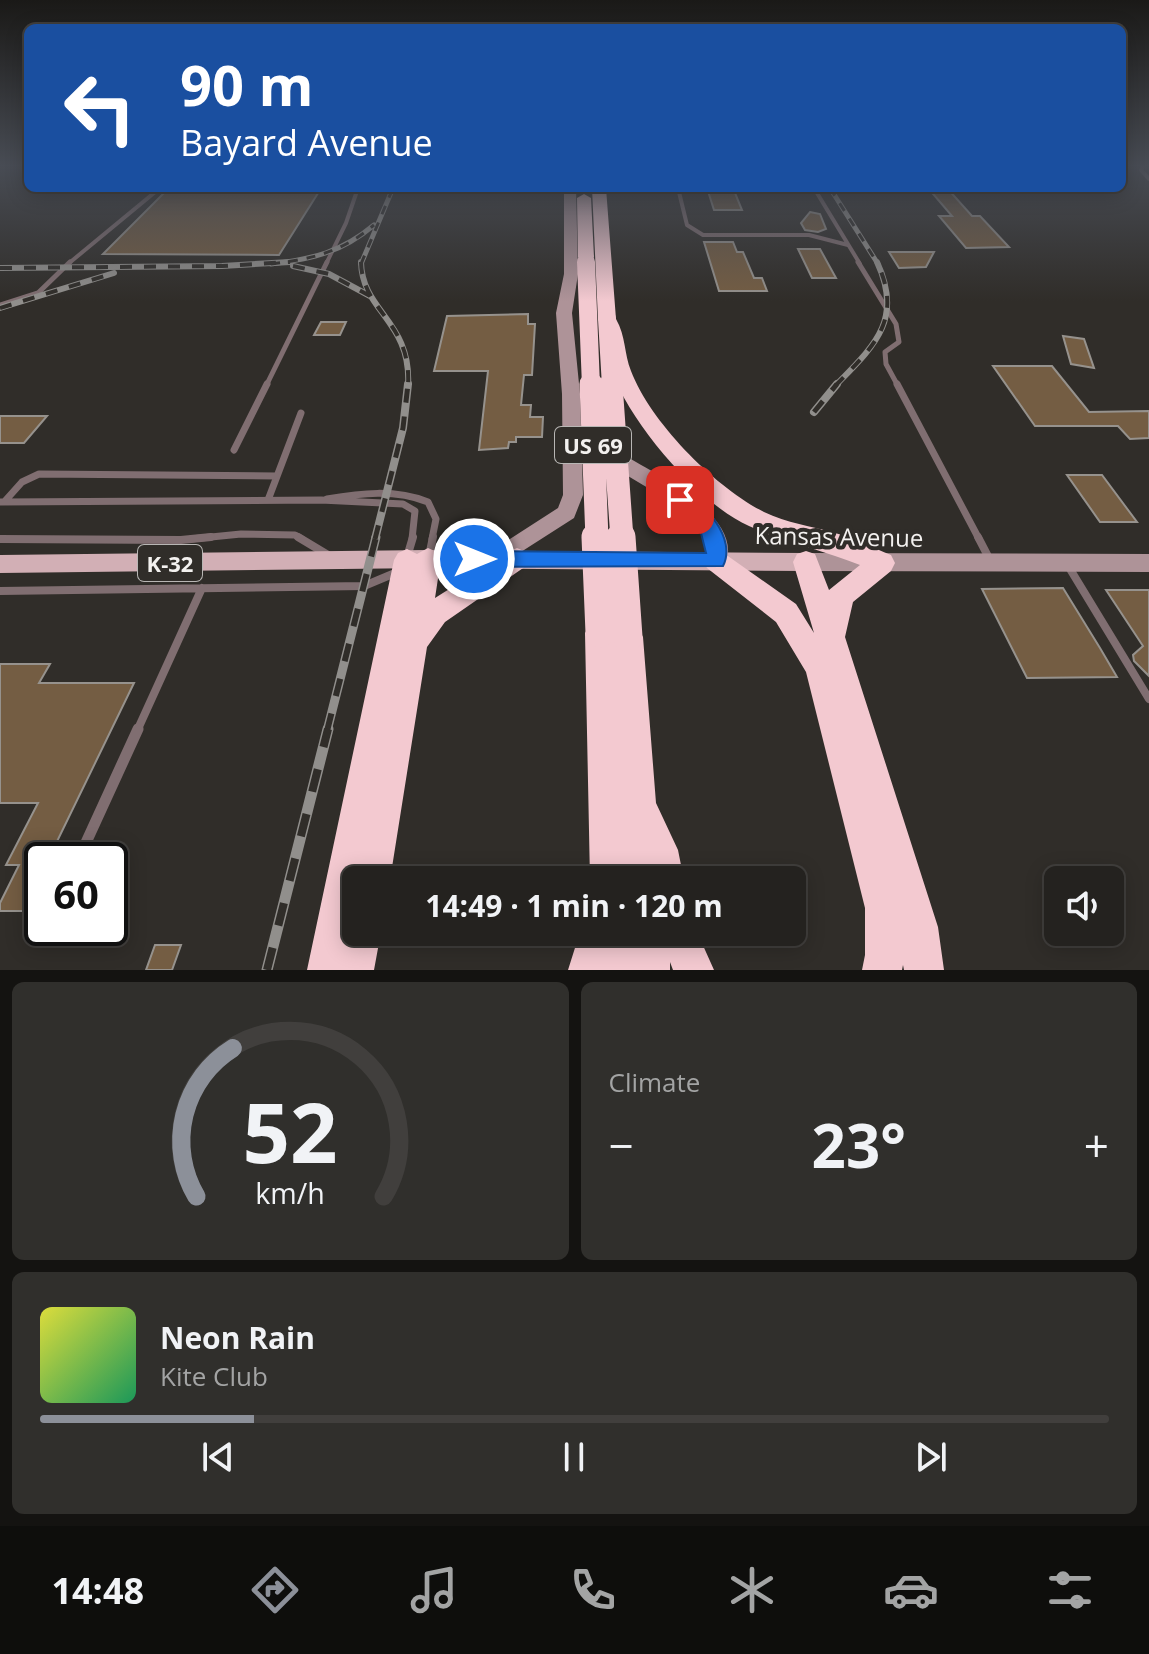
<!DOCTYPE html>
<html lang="en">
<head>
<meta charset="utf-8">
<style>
  :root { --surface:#24221f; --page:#302f2c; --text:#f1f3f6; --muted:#a3a4a4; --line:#413f3d; --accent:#8c9099 }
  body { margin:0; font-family:"Open Sans",sans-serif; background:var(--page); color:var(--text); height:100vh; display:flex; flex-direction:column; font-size:30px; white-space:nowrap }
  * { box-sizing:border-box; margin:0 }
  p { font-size:26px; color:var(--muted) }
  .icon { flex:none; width:44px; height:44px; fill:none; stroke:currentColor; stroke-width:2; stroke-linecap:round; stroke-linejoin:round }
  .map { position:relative; height:970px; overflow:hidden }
  .details { display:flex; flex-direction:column; gap:12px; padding:12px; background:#141311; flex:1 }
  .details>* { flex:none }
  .guide { position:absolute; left:24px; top:24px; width:1102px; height:168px; border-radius:12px; box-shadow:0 4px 20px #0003,0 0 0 2px var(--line); background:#1a4fa0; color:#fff; overflow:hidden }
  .tools { position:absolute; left:1044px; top:866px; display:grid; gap:16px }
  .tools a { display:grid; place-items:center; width:80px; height:80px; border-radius:12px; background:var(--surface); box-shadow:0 4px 20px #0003,0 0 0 2px var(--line); font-size:40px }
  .speed { position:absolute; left:24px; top:842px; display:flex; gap:16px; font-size:40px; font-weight:700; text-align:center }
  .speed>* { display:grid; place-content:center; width:104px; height:104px; border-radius:50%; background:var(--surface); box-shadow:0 4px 20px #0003,0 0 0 2px var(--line); line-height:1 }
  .speed .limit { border:4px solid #111; border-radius:12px; background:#fff; color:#111 }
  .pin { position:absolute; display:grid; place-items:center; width:68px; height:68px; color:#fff; margin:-34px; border-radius:16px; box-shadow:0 4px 12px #0006 }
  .me { position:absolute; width:88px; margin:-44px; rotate:90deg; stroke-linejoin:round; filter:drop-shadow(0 0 6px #0008) }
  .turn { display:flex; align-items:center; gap:28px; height:168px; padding:0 24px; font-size:36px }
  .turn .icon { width:104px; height:104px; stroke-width:2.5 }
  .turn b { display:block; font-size:56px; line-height:68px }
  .big { font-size:60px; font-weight:700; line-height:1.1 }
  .details .card { flex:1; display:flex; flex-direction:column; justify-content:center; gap:12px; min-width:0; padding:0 28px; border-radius:12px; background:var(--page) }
  .details .dial { align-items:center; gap:0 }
  .dial svg { height:208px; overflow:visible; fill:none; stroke:var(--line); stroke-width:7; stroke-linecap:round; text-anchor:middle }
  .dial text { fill:var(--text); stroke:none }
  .song { display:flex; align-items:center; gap:24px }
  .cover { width:96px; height:96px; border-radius:12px; background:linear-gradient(135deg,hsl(60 70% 55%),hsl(150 70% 35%)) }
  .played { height:8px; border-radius:4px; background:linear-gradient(90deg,var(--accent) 20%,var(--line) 20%) }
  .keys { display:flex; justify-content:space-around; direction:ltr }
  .heat { display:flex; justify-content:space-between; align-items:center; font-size:44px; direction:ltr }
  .details .tiles { flex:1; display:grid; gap:12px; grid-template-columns:1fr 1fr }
  .card:last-child { grid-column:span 2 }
  .trip { position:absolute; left:342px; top:866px; width:464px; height:80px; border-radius:12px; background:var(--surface); box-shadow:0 4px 20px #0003,0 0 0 2px var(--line); font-weight:700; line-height:80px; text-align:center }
  .tab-bar { display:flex; height:128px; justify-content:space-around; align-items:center; background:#0e0e0c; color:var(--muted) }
  .tab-bar .icon { width:56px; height:56px }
  .tab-bar .active { color:var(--accent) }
  .tab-bar b { font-size:36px; color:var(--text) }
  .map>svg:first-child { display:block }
</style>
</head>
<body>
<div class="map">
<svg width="1149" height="970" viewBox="0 0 1149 970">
  <rect width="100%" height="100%" fill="#302d29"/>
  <path fill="#745d43" stroke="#96928d" stroke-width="2" d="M707,188H733L742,210H714Z
    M928,188H947L972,216H980L1009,247L966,248L939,216H952Z
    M168,189L320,190L279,255L103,254Z
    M810,212L820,214L826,229L818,232L805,230L801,223Z
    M704,242H733L737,252H743L754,278H762L767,291H719Z
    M798,249H820L836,278H812Z
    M889,252H934L926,267L899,268Z
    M528,314V324H535L532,375H524L521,405H531L530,417H543L542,437H516V442H509L508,448L479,450L488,371H434L447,316Z
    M321,322H346L340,335H314Z
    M1063,336L1084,339L1094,368L1071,364Z
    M993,366H1052L1089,412L1149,411V438L1130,439L1118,426H1035Z
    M0,416H47L24,443H0Z
    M1067,475H1102L1137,522H1100Z
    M1063,588L1100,648L1117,677L1027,678L982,589Z
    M1106,590H1149V676L1134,661L1133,655L1143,646Z
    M0,664H50L39,683H134L48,860H42V872L23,911H0V903L19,865H6L38,803H0Z
    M155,945H181L172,970H146Z"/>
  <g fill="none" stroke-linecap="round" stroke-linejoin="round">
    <path stroke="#806e71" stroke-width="4" d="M1144,165L1141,170L1149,179
      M678,188L687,225L703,235H809L848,245
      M814,188L860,264
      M68,264L160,188
      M326,264L346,223L358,188"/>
    <path stroke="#806e71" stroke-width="5" d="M858,262L896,324L899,342L885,352L886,364L898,386
      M0,305L38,293L70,262
      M266,386L327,262"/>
    <path stroke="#806e71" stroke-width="7" d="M897,384L979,539
      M234,450L267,384
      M327,499C361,493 395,489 428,502L436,519L432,539
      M268,500L301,413
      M5,501L22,482L39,474L277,476
      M0,502L321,500L403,504L415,511L412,539
      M191,539L241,534L295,535L302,539"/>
    <path stroke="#806e71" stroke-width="8" d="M298,537L328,555
      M978,537L991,562
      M0,539L181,540L211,537
      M429,556L433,537
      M407,557L413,537
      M1067,564L1149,699
      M0,591L364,586L395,573
      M137,731L202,588"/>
    <path stroke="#806e71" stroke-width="11" d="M78,860L138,729"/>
    <path fill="#ae9398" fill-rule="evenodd" d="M564,188H576L578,274L572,313L580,394L583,495L574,518L496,568L488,565L485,559L488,553L558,508L563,495L562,394L556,313L564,274Z
      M610,444C619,447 621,454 629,458C660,476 748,520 724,567L716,570L708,567L703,537L697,526L658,494L603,461L600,451Z
      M806,553L1149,554V572L806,571L798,568L795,562L798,556Z"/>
    <path fill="#d2afb5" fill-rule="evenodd" d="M428,550L806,553L814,556L817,562L814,568L806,571L428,568L0,573V555Z"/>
    <path fill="#f3c9d0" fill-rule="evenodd" d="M592,188H606L616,319C626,336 624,354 631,371C651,423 715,487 764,512C787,523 811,526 835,533C854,538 873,548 891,555L895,563L891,571L853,602L845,637L938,927L944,970H904L903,965L902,970H862L865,955V908L806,672L776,622L707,568L703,561L707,554L716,550L725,554L796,604L814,633L793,562L797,554L806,551L815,554L829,590L860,565C824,550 785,543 749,526C699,504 631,424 612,372C605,355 607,336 598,319Z
      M584,194L591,198L594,257L586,262L578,257L577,198Z
      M428,548L437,552L441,559L435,598L508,552L517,548L526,552L530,559L526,566L445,622L427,647L390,880H356V932H381L374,970H307L394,560L398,553L407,549L417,554Z
      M600,620L610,624L615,635L618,628L628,624L638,628L643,637L656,803L678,850L684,880H590L585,633L590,624Z
      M580,932H697L714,970H673L670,962V970H568Z"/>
    <defs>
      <path id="rail-far4" d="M830,188L878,264
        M271,264C313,259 342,252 374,225
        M361,264L393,188"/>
      <path id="rail-far3" d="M361,262C362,312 412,321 408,386
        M293,266L329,274L370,296
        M0,268L222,266L290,262
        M0,308L114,273
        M835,386C874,346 904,320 877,262"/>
      <path id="rail-far2" d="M814,412L837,384
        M375,539L403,428L408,384"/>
      <path id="rail-far1" d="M327,731L376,537"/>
      <path id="rail" d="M267,970L328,729"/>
    </defs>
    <use href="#rail-far4" stroke="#918f8c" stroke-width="5"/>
    <use href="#rail-far3" stroke="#918f8c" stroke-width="6"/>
    <use href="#rail-far2" stroke="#918f8c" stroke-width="8"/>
    <use href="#rail-far1" stroke="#918f8c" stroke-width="9"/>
    <use href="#rail" stroke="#918f8c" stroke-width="11"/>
    <use href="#rail-far4" stroke="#302d29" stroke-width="3" stroke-dasharray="9" stroke-linecap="butt"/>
    <use href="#rail-far3" stroke="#302d29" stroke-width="4" stroke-dasharray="12" stroke-linecap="butt"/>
    <use href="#rail-far2" stroke="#302d29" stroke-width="5" stroke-dasharray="14" stroke-linecap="butt"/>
    <use href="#rail-far1" stroke="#302d29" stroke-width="6" stroke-dasharray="18" stroke-linecap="butt"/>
    <use href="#rail" stroke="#302d29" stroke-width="8" stroke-dasharray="23" stroke-linecap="butt"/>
    <path stroke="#f3c9d0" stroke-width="15" d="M586,257V264"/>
    <path stroke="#f3c9d0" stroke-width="18" d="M586,262L591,386
      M607,319L611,386"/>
    <path stroke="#f3c9d0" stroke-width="23" d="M591,384L597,539
      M611,384L622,539"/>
    <path stroke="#f3c9d0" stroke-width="29" d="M596,537L600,633
      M621,537L628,637"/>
  </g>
  <linearGradient id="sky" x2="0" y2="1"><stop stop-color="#1a1917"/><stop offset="0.55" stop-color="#484c54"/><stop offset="1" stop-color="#484c54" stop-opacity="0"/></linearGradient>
  <rect width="1149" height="301" fill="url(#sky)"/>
  <path fill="#1a73e8" stroke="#114b97" stroke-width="2" d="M680,493C705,501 737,539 723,566L474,567L466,565L464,559L466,553L474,551L706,553L700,529L670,500Z"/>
  <g text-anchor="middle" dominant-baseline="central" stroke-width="8" stroke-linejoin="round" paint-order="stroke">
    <g fill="#302d29" stroke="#b8b6b4" stroke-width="2">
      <rect x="555" y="427" width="76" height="36" rx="6"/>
      <rect x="138" y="545" width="64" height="36" rx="6"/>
    </g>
    <g font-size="22" font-weight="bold" fill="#f3f1ef">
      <text x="593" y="445">US 69</text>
      <text x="170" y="563">K-32</text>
    </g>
    <g font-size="24" fill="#f3f1ef" stroke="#302d29">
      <text transform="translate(839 536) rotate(1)">Kansas Avenue</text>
    </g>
  </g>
</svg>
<div class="tools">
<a><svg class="icon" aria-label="sound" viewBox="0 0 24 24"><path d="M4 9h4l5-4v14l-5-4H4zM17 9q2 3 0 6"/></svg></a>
</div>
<div class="speed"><div class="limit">60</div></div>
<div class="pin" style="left:680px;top:500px;background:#d93025"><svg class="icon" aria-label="arrive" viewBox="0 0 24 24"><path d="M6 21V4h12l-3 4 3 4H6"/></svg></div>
<svg class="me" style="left:474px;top:559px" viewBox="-20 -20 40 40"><circle r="17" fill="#1a73e8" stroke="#fff" stroke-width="3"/><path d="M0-11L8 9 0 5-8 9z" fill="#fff"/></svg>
<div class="trip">14:49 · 1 min · 120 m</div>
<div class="guide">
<div class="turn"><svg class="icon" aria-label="left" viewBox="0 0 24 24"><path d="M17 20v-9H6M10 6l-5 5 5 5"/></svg><div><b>90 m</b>Bayard Avenue</div></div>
</div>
</div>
<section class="details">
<div class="tiles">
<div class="card dial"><svg viewBox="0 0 100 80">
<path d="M14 69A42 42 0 1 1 86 69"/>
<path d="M14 69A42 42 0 0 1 28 12" stroke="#8c9099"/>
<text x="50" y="56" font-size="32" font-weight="700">52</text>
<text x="50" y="72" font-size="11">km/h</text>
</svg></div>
<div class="card"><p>Climate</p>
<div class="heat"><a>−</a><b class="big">23°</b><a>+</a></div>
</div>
<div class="card">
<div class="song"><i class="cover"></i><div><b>Neon Rain</b><p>Kite Club</p></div></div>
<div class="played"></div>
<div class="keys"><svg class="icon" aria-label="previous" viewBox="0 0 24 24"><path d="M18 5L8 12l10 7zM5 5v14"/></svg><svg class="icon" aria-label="pause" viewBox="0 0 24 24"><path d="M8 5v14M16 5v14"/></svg><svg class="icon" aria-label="next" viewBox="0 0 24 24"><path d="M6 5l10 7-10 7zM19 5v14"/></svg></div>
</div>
</div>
</section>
<nav class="tab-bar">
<b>14:48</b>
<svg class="icon active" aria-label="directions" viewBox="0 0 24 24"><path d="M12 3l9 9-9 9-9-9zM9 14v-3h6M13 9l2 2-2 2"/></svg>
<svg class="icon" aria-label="music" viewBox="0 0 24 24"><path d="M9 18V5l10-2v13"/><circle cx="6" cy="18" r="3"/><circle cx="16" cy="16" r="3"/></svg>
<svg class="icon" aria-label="phone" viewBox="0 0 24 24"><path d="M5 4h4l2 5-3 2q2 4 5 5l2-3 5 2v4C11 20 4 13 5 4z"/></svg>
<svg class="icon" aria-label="climate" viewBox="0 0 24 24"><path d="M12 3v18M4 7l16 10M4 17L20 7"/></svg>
<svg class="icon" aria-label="car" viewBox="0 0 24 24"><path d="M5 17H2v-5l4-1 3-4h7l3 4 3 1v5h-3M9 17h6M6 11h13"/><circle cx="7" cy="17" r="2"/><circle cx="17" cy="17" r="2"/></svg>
<svg class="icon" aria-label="filters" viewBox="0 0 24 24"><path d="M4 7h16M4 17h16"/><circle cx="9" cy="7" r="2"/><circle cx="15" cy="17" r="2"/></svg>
</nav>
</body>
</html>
